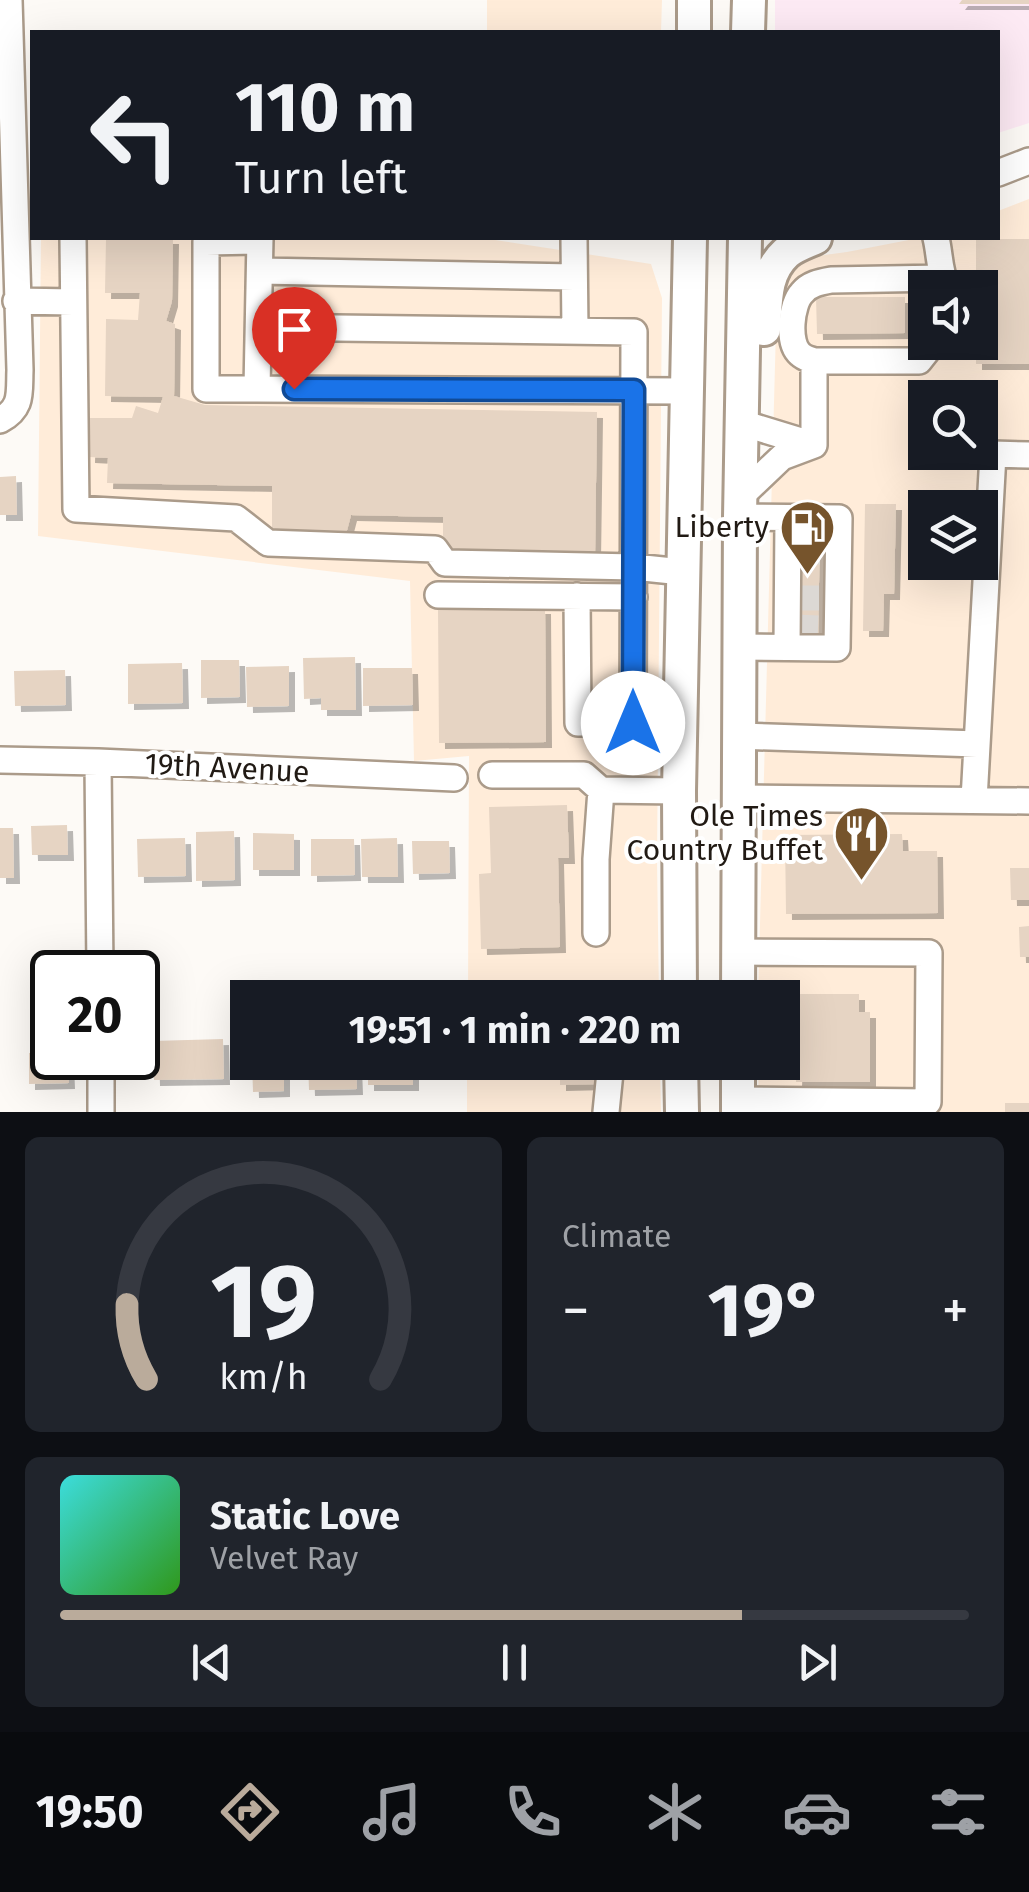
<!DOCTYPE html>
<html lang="en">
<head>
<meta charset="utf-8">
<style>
  :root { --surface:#171b24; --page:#20242c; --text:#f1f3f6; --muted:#9ea1a6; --line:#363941; --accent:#baab9b }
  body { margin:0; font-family:"Fira Sans",sans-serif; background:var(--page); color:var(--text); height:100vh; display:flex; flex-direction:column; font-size:38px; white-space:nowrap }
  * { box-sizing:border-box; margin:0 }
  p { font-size:32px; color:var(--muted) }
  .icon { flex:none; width:55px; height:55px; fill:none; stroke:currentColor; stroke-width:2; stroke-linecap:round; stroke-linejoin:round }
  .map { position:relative; height:1112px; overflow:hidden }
  .details { display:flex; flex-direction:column; gap:25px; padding:25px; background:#0d0f14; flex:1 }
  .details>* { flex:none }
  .top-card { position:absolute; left:30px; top:30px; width:970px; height:210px; border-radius:0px; box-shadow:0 10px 40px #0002; background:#171b24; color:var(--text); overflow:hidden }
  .fabs { position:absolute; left:908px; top:270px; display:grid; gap:20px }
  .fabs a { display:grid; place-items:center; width:90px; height:90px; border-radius:0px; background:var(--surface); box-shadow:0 10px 40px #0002; font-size:50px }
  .speed { position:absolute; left:30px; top:950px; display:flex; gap:20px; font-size:50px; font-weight:700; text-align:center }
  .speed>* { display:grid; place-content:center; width:130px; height:130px; border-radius:50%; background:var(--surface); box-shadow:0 10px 40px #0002; line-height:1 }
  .speed .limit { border:5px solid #111; border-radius:15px; background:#fff; color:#111 }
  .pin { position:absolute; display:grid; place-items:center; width:85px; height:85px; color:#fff; margin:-102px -42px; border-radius:50% 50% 50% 0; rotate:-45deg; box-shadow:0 0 10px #0007 }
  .pin .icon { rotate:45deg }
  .me { position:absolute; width:110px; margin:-55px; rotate:0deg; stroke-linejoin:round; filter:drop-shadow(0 0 8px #0008) }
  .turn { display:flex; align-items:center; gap:35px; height:210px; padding:0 40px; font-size:45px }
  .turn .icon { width:130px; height:130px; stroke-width:2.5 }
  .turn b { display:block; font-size:70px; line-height:85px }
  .big { font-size:75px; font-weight:700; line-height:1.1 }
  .details .tile { flex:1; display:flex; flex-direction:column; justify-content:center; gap:15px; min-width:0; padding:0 35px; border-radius:15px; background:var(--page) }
  .details .dial { align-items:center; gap:0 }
  .dial svg { height:260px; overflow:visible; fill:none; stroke:var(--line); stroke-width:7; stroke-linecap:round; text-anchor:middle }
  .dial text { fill:var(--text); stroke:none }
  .song { display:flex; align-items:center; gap:30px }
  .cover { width:120px; height:120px; border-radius:15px; background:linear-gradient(135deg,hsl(180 70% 55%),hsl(110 70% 35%)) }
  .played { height:10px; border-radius:5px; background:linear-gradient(90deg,var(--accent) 75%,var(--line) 75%) }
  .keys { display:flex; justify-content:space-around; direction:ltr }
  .heat { display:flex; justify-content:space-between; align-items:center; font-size:55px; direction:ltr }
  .details .tiles { flex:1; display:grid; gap:25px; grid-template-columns:1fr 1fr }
  .tile:last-child { grid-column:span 2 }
  .trip { position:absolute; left:230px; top:980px; width:570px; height:100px; border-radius:0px; background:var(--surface); box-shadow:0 10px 40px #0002; font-weight:700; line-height:100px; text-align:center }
  .tab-bar { display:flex; height:160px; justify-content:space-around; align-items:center; background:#090b0e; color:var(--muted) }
  .tab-bar .icon { width:70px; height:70px }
  .tab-bar .active { color:var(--accent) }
  .tab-bar b { font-size:45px; color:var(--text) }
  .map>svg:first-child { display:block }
</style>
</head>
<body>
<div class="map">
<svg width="1029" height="1112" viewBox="0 0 1029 1112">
  <defs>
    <filter id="shadow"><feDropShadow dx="6" dy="6" stdDeviation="0" flood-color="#0004"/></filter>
  </defs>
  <rect width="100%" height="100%" fill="#fdfaf6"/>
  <path fill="#ffecd9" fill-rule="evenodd" d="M487,0H662L661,32H487Z
    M1029,199V1112H759L758,1063L782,1062V998H758L777,291L786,273L802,258L847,252L919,238H998V211ZM925,288H980V342H925ZM925,398H980V452H925ZM925,508H980V562H925Z
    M41,238H482L651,264L662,298L657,860L659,997H468L469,756L414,761L410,581L38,536Z
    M467,1063H660L661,1112H467Z"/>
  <path fill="#fdeaf4" d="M775,0H1029V123L998,133V32H775Z"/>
  <path fill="#e6d4c3" filter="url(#shadow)" d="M962,0H1029V4H959Z
    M106,238H173L172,301L166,321L175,324L174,396L205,405L597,412L595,555L443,553V517L351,515L346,534L272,533V486L107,483L108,458L89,457L90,418H132L136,406L158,413L163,397L105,396L106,319L138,320L140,293H105Z
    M976,239H1029V364H976V342H980V288H976Z
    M816,297H905V333L817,334Z
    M16,476L17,515H0V477Z
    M865,504H896L894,594H884L883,631H863Z
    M797,525H820L818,641H795Z
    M438,608H545L546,742L439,743Z
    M355,657L356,710H321V698L304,699L303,658Z
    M201,660H239L240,697L201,698Z
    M182,663L183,703L128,704V664Z
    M289,666V706L247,707L246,667Z
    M363,668H412L413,705L363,706Z
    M65,670L66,705L15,706L14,671Z
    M567,805L569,858H558L560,947L481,949L479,874L491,873L489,807Z
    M67,825L68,855H32L31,826Z
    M0,828H13L14,878H0Z
    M234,831L235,880L196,881V832Z
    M253,833L294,834V870H253Z
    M902,834L903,851H937L938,913L786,914L785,835Z
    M185,838L186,876L138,877L137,839Z
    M397,838L398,877H362L361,839Z
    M311,839H354L355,875L311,876Z
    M412,841H449L450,873L413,874Z
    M1010,868H1029V900H1011Z
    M1029,926V957H1020L1019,927Z
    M784,994H859V1012H870V1082H796L797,1051H784Z
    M52,1007V1030H40V1008Z
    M41,1037H52V1058H68L69,1083L29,1084V1053H42Z
    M223,1039L224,1079L154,1080L153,1041Z
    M252,1062H284V1091L253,1092Z
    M308,1062H356L357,1089L309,1090Z
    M368,1062H413V1085H368Z
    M560,1062H600L601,1084L560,1085Z
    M1005,1103H1029V1112H1005Z"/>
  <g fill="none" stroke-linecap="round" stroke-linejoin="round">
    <path stroke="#dcd8d4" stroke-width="25" stroke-dasharray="25 12" stroke-linecap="butt" d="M797,534H820
      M797,552H820
      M796,598H819
      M795,627L818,628"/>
    <defs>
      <path id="minor" d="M998,173L1029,161
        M73,238L76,509L236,518L268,543L435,549L445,563L634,567L682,572
        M260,238L257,389L686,391
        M574,238L575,331
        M936,238C940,254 939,272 947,288
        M260,271L574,277
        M16,301L73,302
        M259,327L634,332L633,723
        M934,342L919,361H814C809,359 804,358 800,354C787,343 791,304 802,293C809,284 820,282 831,280L942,278
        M257,389H206V242L260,241
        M0,420C23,408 19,393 20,370L9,0
        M742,423L814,445
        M814,445V361
        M741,496L782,457L814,445
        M438,595L634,597
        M577,596L578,723L680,722
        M739,647L837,648L839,518L740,517
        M787,647L788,518
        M738,736L977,744
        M0,760L98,762L454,778
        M98,762L100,972
        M492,775H584L601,790L679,791
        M738,798L1029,801
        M974,800L993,454L1029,455
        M596,933V859L601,790
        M737,952L929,953L928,1102L738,1100
        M616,998V996
        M101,1058V1112
        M606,1112L611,1062"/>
      <path id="major" d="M694,32V0
        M748,32L749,0
        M764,329C766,302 764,273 786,253C794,246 806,242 815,238
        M680,998L679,791L690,238
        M738,998L740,517L745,238
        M681,1062L682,1112
        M738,1062V1112"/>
    </defs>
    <use href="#minor" stroke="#ab9b8a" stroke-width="30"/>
    <use href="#major" stroke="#ab9b8a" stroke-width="38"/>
    <use href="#minor" stroke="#fff" stroke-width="25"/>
    <use href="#major" stroke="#fff" stroke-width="32"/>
  </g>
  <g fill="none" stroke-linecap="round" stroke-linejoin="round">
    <defs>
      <path id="route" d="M294,389L634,390L633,723"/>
    </defs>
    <use href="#route" stroke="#114b97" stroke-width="25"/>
    <use href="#route" stroke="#1a73e8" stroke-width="18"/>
  </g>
  <defs>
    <symbol id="fuel-pin" viewBox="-11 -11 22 30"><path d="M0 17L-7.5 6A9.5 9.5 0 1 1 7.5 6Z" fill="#76542c" stroke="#fff"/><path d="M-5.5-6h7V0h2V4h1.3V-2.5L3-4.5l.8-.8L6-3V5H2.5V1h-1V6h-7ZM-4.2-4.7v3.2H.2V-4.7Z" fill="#fff"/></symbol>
    <symbol id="restaurant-pin" viewBox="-11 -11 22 30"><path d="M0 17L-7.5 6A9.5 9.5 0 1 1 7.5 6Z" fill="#76542c" stroke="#fff"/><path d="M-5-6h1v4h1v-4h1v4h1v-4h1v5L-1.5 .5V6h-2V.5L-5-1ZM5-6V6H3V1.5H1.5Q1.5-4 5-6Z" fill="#fff"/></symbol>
  </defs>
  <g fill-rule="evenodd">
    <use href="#fuel-pin" x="776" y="496" width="63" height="86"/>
    <use href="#restaurant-pin" x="830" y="802" width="63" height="86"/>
  </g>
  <g text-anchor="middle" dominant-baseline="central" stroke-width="8" stroke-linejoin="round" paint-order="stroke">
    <g font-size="30" fill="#211a14" stroke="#fff" text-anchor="end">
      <text x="769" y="527">Liberty</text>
      <text x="823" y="816">Ole Times<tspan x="823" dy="34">Country Buffet</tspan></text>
    </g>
    <g font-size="30" fill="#211a14" stroke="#fff">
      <text transform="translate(227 768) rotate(3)">19th Avenue</text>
    </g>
  </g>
</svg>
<div class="fabs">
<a><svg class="icon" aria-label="sound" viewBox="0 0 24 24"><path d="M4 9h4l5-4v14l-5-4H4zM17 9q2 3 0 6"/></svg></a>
<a><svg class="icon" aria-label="search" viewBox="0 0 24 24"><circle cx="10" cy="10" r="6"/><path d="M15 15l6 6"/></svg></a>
<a><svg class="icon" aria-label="layers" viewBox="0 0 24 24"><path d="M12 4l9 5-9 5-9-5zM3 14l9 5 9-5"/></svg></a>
</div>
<div class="speed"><div class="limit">20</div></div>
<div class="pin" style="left:294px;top:389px;background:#d93025"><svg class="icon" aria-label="arrive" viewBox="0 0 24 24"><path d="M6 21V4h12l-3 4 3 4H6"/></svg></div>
<svg class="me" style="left:633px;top:723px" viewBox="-20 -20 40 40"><circle r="19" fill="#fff"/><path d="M0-13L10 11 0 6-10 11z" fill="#1a73e8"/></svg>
<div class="trip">19:51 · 1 min · 220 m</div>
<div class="top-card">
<div class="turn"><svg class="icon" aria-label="left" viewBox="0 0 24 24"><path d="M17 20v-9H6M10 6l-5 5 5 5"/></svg><div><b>110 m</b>Turn left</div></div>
</div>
</div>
<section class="details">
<div class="tiles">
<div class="tile dial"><svg viewBox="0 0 100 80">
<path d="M14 69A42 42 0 1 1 86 69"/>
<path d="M14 69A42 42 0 0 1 8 46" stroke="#baab9b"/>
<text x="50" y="56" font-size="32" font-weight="700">19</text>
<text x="50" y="72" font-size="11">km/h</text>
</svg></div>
<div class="tile"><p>Climate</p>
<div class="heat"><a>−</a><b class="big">19°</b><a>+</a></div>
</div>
<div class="tile">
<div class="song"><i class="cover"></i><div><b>Static Love</b><p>Velvet Ray</p></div></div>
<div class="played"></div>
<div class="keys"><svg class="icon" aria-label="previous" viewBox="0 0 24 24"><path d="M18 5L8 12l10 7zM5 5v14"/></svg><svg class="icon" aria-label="pause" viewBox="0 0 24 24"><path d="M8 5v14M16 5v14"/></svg><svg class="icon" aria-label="next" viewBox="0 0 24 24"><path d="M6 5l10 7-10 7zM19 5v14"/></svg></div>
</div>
</div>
</section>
<nav class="tab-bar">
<b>19:50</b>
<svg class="icon active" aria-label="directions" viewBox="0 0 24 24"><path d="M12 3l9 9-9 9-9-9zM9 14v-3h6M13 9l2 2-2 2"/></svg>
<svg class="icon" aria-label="music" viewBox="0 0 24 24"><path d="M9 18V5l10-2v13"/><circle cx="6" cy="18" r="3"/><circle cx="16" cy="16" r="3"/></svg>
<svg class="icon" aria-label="phone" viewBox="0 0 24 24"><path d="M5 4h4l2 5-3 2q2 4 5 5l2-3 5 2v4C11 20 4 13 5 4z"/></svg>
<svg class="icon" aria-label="climate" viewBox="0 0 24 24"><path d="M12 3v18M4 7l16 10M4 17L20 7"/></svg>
<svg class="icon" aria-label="car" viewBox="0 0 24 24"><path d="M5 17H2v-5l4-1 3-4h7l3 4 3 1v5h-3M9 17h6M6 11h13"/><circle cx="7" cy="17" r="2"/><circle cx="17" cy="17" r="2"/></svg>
<svg class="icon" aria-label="filters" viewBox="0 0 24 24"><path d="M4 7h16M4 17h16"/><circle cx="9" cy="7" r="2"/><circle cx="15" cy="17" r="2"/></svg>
</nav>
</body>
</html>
